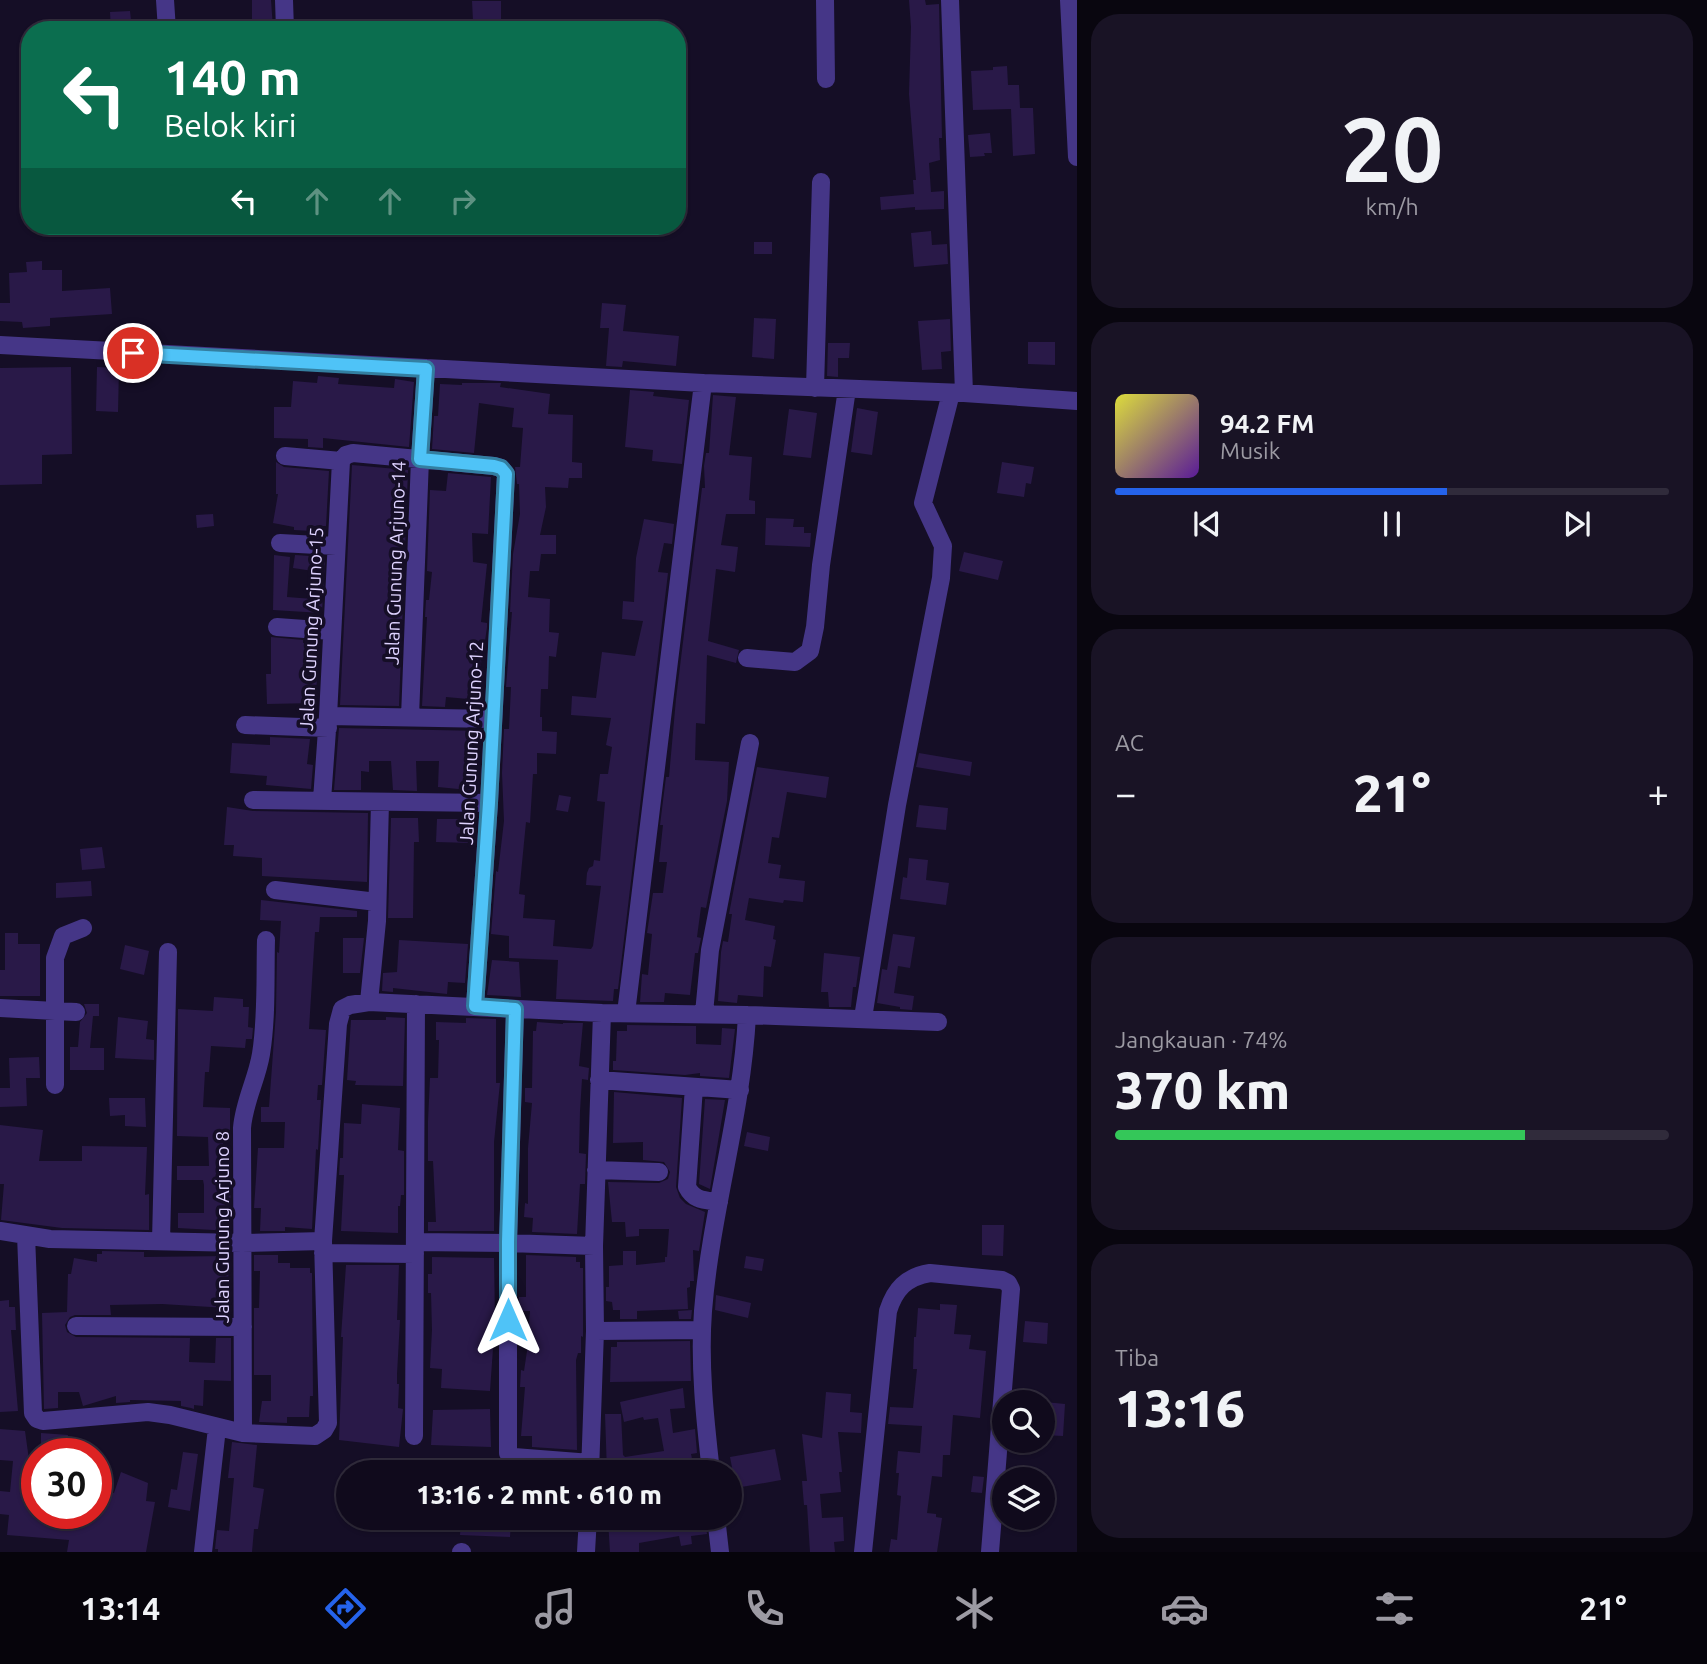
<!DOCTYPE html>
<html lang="id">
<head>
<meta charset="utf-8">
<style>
  :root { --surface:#100a1c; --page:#191325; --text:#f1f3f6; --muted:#9c9aa3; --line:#302b3b; --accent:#2563eb }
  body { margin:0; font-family:Ubuntu,sans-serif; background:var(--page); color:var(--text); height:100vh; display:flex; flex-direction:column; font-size:26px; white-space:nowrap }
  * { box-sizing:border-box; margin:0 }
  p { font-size:23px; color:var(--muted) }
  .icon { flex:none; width:38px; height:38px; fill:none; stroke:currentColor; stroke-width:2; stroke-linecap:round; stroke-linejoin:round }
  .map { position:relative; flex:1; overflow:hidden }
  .details { display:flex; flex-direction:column; gap:14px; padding:14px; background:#09060f; width:630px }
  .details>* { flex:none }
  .banner { position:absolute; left:21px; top:21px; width:665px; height:214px; border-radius:28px; box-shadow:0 2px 5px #0004,0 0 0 2px var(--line); background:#0b6e4f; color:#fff; overflow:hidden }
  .fabs { position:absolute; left:992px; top:1390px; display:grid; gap:14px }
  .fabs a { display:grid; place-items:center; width:63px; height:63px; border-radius:50%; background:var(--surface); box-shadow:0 2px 5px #0004,0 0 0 2px var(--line); font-size:35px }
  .speed { position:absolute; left:21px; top:1438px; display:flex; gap:14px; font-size:35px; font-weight:700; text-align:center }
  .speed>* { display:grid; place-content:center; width:91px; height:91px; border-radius:50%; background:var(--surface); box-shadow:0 2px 5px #0004,0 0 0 2px var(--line); line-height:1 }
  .speed .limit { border:10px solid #d22; background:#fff; color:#111 }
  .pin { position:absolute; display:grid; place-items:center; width:60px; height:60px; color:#fff; margin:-30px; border:4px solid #fff; border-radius:50%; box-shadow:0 2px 7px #0007 }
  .me { position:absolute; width:77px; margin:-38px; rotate:0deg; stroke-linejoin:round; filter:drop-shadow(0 0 5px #0008) }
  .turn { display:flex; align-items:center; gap:24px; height:147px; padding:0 28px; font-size:32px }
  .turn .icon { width:91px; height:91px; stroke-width:2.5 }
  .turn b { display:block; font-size:49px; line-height:60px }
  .lanes { display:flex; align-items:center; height:66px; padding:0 28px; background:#0003; justify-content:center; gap:35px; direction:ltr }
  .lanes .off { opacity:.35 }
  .big { font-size:52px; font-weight:800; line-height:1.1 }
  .details .tile { flex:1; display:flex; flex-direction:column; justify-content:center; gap:10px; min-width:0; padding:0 24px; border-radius:28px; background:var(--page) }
  .details .dial { align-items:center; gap:0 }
  .dial b { font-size:91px; line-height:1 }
  .song { display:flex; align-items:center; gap:21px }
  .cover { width:84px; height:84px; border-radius:10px; background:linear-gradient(135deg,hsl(60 70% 55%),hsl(270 70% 35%)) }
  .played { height:7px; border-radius:4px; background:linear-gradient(90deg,var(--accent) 60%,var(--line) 60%) }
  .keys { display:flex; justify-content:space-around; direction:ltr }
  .heat { display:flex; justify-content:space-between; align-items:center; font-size:38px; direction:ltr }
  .charge { height:10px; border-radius:5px; background:linear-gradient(90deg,#34c759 74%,var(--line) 0) }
  .trip { position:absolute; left:336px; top:1460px; width:406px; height:70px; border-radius:35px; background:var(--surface); box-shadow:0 2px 5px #0004,0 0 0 2px var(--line); font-weight:800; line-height:70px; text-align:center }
  .tab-bar { display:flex; height:112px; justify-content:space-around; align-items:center; background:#06040b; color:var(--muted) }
  .tab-bar .icon { width:49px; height:49px }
  .tab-bar .active { color:var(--accent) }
  .tab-bar b { font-size:32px; color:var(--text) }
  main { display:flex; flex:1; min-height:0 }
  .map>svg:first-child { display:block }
</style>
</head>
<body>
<main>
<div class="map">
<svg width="1077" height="1552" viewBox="0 0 1077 1552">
  <rect width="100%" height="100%" fill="#150e26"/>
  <path fill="#291948" d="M252,0H271L273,28H252Z
    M909,0H925L926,5L939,4L942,138H939L940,160L929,163L931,192L944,191V209L915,210V207L881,210L880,197L914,194L913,180H916L909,94L911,27Z
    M472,1H501V21H473Z
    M130,11L132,30H111L110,12Z
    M1007,66L1008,85H1019L1020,108H1033L1035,154L1013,156L1011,109L973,110L971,71L993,70V67Z
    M990,133L992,153H984L985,156L970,157L968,135Z
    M931,231L932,245L947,244L948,264L914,267L911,233Z
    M754,242H772V254H754Z
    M42,261V270H62V291L110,288L112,314L50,318V326L23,328L22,322L0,321V303H10L9,273L27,272L26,262Z
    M602,303L626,305L623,331L679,336L676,366L623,361L622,367L606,366L609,328H600Z
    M754,318L776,319L774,359L752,357Z
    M950,319L951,351L941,352L942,369L922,370L918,321Z
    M1028,342H1055V365L1028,364Z
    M828,343H850L849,358H838V377L827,376Z
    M71,367L72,454L42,455V484L0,485V368Z
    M97,367L119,368L118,412L96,411Z
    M318,376L339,378L338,384L394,388L395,379L414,382L409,447L323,438V448L308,447V439L274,438V407H291L293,381L317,383Z
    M462,383H501L500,387L550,394L548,414L573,415L572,462L582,463V478H569L568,488L545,487L546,507L540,535H556V554H541L539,571H530L528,597L550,599L549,632L559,633L556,657L549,656L548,689H541L540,717H542V731L557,732L556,754L537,753V774H533L530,823L526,822L519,894L525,895L523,918L555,920L553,946L591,949L593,946L601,886L586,885L587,873L589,868L593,866L594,860L600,861L605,802L597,801L600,774H608L612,747L606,745L611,718L571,715L572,696L596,698L602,652L635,656L643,621L622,619L623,601L634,602L636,558L644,519L674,524L672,544L664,543L658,572L668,573L618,989H614L613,1001L556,999L558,960L509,958V936L491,934L496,871L498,872L504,821L502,773L504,729H509L511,687H506L512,612H510L513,554L520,514L519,484H517L515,467H520L523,428L512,427L514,408L479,403L474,453L432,449L434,416H438L440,384L462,385Z
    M630,390L654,392L653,396L689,400L682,464L652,461L653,450L625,447Z
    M713,395L736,397L729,455L752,457L749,500L755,501V514H726L721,545L738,547L735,572L716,569L708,641L739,650L736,663L707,655L705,724L696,723L695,760L729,762L727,801L706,908L701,907L697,937L701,938L698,953H695L690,995L665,993L664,1002H640L642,974L648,975L652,934L647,933L653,893H663L667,862H659L663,825H660L666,777H669L676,699L702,488H705L704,466L706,453H709Z
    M857,408L878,412L872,455L851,452Z
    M789,409L817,413L811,458L783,455Z
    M276,462L284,467L329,471L326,526H312V531L294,530V527L273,523L278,494H276Z
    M1002,462L1034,467L1031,484L1026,483L1024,497L997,493Z
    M352,465L408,470L399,706L340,705Z
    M448,473L491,477L488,534L472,533L473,562L487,564L481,622L487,623V627L484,648L482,647L479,700L446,697L445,707L422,706L427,617H425L426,600H429L432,572L427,571L430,490L446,491Z
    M213,514L214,526L197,528L196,515Z
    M766,518L794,519L793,527H804V533H811L810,547L765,545Z
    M964,552L1003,561L998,580L959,571Z
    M274,555L290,557L287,597L313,599L315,574L313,571L293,568L295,555L325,557L322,613L273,610Z
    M271,637L303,640V643L320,642L315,703L267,704L266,674H271Z
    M339,728L481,731L478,791L438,787L439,761H416L417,791L393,790L391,761H369V772L361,771V790H334Z
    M270,737L310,739L307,764L313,765L311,789L266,785L267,776L230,773L232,743L270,745Z
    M919,753L972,762L970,776L916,767Z
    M757,767L829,777L826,798L787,792L779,838L772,837L768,863L781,865L779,878L805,881L803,902L784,900L783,903L749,898L745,920L775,926L773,939L776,940L771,967L764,966L763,997L738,995L737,1003L718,1001L721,952L723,941L728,942L732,914H729Z
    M559,795L571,797L568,812L556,810Z
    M919,805L948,808L946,830L916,827Z
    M227,807L253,811L368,813L367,882L262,876V858L233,856L234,845H224Z
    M391,818H418L419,842H414L413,918H388Z
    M437,819H472V843L436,842Z
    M102,847L105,868L82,870L80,849Z
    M909,858L928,860L926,880L949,883L946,905L900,899L903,877L907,878Z
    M91,881L92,896L56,898V883Z
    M261,900L357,911V917H320L319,932H315L309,1029L326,1030L322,1085H318L317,1100H321L318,1150L316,1149L312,1229L285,1227V1231H260L261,1208H254L258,1148H284L285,1122H261V1107H269L276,1012L277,952L279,953L281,921L260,920Z
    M5,933H18V944H40V996H0V970H5Z
    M893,934L915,937L910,968L898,966L894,993L914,996L912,1010L900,1009V1007L877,1003L882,969L887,970Z
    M343,938H364L360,973H343Z
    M399,940L468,944L465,983L448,982L447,994L393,988V992L382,991L383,973L397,972Z
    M125,945L149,951L144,975L120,969Z
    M824,953L860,957L856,987H853L851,1007H829L828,992H821Z
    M492,960L519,962L521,997L487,995Z
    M214,997L243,999V1007H249L248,1027L253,1028L252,1039H246L245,1048L211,1046L209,1072H205L203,1107L230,1108V1140H223L224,1171H230L231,1231L178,1228V1213H204V1185L203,1180H177V1166H209L208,1137L177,1136L178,1009L213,1011Z
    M84,1004H99V1016H93L90,1048H104V1070H70V1047H78L80,1022L87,1013Z
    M118,1017L148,1021L146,1039L154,1040V1060L115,1058Z
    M386,1017L405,1018L403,1086L355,1085L356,1081L347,1080L351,1020H386Z
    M466,1018L496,1019V1083H500L494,1142V1231H428V1222H436L433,1161H428V1121L430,1078H438L439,1040H436V1022L466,1023Z
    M537,1022L563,1024V1023H583L579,1066L589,1068L588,1080L582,1079L580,1111L579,1153L586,1154L585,1184H580L577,1234L532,1232L533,1218L524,1217L525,1203L528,1204V1148L532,1103L525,1102V1088H532L533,1031H536Z
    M627,1025L696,1026V1044L721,1045L722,1028L735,1029L729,1078L700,1076V1073L685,1075L613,1070V1061H616L617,1031H627Z
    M39,1057L40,1078H26L27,1106L0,1107V1088H10L9,1058Z
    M614,1092L682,1098L676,1187L680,1198L686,1204L705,1212L699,1251L693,1250L694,1281H690V1287L687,1288L688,1309L637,1311V1319H620V1310H613L612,1302L606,1301V1287H609V1266L623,1265V1251H636V1265L665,1262V1257H667L669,1229H639V1236L626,1237L625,1222H612L608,1182L659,1183L668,1179L670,1172L664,1162L643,1160V1142L613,1143Z
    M109,1098H145L146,1127L125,1126V1115L110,1116Z
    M705,1099L725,1100L710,1189L699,1184Z
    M362,1104L400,1108L398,1150L404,1151V1195H401L400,1206H398V1233L341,1231L344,1175H339L340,1158H343L344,1123L361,1124Z
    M0,1125L43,1130L39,1161H82V1146L147,1147L145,1195L149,1194V1230L62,1228L1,1220L4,1184H0Z
    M747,1132L770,1137L768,1151L744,1146Z
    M982,1225H1004L1003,1256L982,1255Z
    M102,1251L144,1252V1257L229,1256L228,1287H231L230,1299H227V1308L162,1304L110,1305L111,1315H75L70,1317L65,1325L67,1332L76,1337L190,1338L189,1362L215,1363L216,1338H231V1381L204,1380L203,1406L194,1405V1409L191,1408L181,1406V1401L130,1400V1402L116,1403V1396L83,1406L79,1392H58V1408L44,1409L42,1313L67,1312L68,1274H71L74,1258L97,1262V1254H102Z
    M254,1255H278V1263H290V1268H310V1273H312L313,1396H310L309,1417H287V1423L259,1422L262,1401H271V1375H254V1308H259L260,1271H254Z
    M526,1255L576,1257V1262H580V1268H583V1337L581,1336V1353H578L576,1360L577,1450L532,1447V1436H521L525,1387H520L521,1370L524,1371L527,1351L530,1311H519V1297H526Z
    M746,1256L764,1259L762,1271L744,1268Z
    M432,1257L494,1258L495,1320L490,1391L441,1388L442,1369L430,1368L432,1330L431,1293H428V1274H432Z
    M346,1265H399L397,1320H400L397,1374V1384H399L398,1408L403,1409L399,1447L339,1440L343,1337H341Z
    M716,1295L751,1303L748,1318L715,1310Z
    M9,1300V1307H15L16,1330H11L18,1411L0,1412V1301Z
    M940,1304L957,1305L954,1334L971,1335L969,1349L986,1351L980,1418L953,1415L950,1455H943L942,1477L932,1476L927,1513L936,1514V1517L942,1518L937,1552H889L891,1539L897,1540L901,1496L897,1495L899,1473H896L898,1451L920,1453L922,1426L888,1424L890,1407L913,1408L917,1369H913L914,1337H916L918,1308L940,1310Z
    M692,1310L691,1319H679L678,1311Z
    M1025,1321L1048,1323L1047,1344L1023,1342Z
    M690,1341L691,1381L610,1382L611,1347H617V1342Z
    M683,1388L685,1408L670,1409L673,1433L695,1429L697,1453L691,1454L694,1468L678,1472H607L605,1414H621L623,1455L625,1457L664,1451L658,1418L644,1420L643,1417L624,1422L620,1402Z
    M826,1392L851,1394L850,1412L862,1413L861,1433L838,1432L842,1472H839L841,1492L820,1494L822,1518L843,1517L844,1541L834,1542L835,1552H810L807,1505H804L802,1481H807L802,1434L822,1438Z
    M1045,1402L1065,1404L1063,1436L1043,1435Z
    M490,1409L491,1447L431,1445L433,1410Z
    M0,1429L25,1431L30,1467H37V1514H96V1491L114,1493L121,1472L148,1483L146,1501L155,1502L146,1552H67L69,1540L7,1535L9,1515L0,1514V1491L10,1492L13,1461L0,1460Z
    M41,1433L68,1435L66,1454H41Z
    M232,1442L257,1445L253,1487L264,1489L258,1529H254L252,1552H218V1549H215L217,1530L229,1531L234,1478H228Z
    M775,1449L781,1480L736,1488L730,1457Z
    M183,1452L198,1454L190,1511L168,1507L171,1489L177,1490Z
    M973,1476L984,1477L982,1493L971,1492Z
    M461,1517H483V1520L511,1522L510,1537L460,1535Z
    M671,1517L672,1523L705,1519L707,1534L691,1536L692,1544L681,1546L679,1536L639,1543V1552H610L608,1520Z"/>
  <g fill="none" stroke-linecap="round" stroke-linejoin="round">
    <path stroke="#453687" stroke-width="18" d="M165,0L167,30
      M284,0L285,30
      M825,0L826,79
      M950,0L964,393
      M1069,0L1077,157
      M0,345L703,383L964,393L1077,401
      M815,388L821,182
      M285,456L341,461
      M341,461L346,455L353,453L494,466L501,468L506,474L489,803L475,1006
      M280,543L336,546
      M277,627L332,631
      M747,658L795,662L810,651L815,627L821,565L847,389
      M328,716L493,719
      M410,717L420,459L426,368
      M245,725L328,728
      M253,800L489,803
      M322,800L328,716L341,461
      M275,890L377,902
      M369,1002L377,921L380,802
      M0,1008L55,1011V1085
      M515,1009L508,1243V1453L514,1457L591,1463
      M76,1012L55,1011V958L63,936L83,928
      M626,1013L703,383
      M704,1013L710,950L750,743
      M863,1018L897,805L941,578L943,546L923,503L951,393
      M599,1080L740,1090
      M694,1087L687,1187C694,1201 705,1200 719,1202
      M596,1170L659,1172
      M0,1231L50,1239L242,1243L323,1241
      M26,1235L33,1413L37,1419L43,1421L148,1412L170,1415L243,1433L315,1436L324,1430L328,1423L323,1241L338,1024L342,1009L350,1005L369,1002L602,1013L747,1015L938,1022
      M161,1241L168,952
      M415,1242L508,1243L594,1246
      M323,1253L415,1254
      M76,1326L243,1327
      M595,1331L702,1330
      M243,1433L242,1128C244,1102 257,1079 261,1054C267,1017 265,977 266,940
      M414,1436L416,1004
      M590,1472L595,1331L594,1246L602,1013
      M711,1472C705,1419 699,1364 703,1311C711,1211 742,1115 747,1015
      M716,1517L720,1552
      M203,1552L217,1428
      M461,1552H462
      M586,1552L588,1517
      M863,1552L888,1311C895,1289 906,1277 930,1273L1002,1280L1008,1283L1011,1289L990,1552"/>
  </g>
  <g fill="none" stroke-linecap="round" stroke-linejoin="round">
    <defs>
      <path id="route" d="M133,353L426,369L420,459L494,466L501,468L506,474L489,803L475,1006L515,1009L508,1242V1320"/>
    </defs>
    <use href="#route" stroke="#337fa1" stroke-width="18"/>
    <use href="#route" stroke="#4fc3f7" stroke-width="12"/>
  </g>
  <g text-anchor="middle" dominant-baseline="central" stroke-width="7" stroke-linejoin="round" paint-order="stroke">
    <g font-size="19" fill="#ded2ff" stroke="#150e26">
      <text transform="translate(395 563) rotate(-88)">Jalan Gunung Arjuno-14</text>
      <text transform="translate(311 629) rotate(-87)">Jalan Gunung Arjuno-15</text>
      <text transform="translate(471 743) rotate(-87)">Jalan Gunung Arjuno-12</text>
      <text transform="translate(222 1227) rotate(-90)">Jalan Gunung Arjuno 8</text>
    </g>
  </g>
</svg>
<div class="fabs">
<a><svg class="icon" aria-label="search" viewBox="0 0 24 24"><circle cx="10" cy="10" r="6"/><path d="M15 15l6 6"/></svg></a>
<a><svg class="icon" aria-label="layers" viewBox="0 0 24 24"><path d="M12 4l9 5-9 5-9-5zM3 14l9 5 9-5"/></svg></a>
</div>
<div class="speed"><div class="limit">30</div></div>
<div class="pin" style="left:133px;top:353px;background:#d93025"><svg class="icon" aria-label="arrive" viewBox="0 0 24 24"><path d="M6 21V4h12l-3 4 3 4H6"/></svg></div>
<svg class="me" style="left:508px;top:1320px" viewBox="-20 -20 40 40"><path d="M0-17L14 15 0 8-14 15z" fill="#4fc3f7" stroke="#fff" stroke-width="4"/></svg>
<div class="trip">13:16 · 2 mnt · 610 m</div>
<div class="banner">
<div class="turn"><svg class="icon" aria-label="left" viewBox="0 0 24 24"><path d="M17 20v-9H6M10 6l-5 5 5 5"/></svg><div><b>140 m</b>Belok kiri</div></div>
<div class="lanes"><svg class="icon" aria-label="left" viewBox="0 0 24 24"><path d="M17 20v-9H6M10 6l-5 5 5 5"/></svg><svg class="icon off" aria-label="ahead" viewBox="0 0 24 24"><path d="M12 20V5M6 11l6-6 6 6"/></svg><svg class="icon off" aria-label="ahead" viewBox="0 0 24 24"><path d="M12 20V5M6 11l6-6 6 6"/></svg><svg class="icon off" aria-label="right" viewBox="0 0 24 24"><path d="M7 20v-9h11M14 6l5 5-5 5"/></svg></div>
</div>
</div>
<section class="details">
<div class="tile dial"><b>20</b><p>km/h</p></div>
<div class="tile">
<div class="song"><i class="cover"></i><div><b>94.2 FM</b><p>Musik</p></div></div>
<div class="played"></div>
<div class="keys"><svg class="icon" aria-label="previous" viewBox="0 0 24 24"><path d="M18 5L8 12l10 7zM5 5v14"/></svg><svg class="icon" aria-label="pause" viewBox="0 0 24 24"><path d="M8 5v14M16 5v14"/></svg><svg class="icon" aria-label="next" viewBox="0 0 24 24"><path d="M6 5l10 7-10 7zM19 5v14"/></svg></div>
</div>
<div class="tile"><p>AC</p>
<div class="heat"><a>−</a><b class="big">21°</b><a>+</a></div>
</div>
<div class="tile"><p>Jangkauan · 74%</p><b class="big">370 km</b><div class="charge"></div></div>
<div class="tile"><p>Tiba</p><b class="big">13:16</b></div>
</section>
</main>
<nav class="tab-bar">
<b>13:14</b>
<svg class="icon active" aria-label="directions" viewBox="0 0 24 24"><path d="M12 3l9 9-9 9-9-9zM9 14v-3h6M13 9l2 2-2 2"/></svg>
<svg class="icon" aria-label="music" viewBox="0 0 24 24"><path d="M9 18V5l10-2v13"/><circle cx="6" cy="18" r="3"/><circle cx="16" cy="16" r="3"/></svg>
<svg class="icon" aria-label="phone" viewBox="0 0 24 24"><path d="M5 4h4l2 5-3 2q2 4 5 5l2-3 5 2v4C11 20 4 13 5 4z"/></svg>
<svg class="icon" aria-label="climate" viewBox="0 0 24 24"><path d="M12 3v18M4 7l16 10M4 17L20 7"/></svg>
<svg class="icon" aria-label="car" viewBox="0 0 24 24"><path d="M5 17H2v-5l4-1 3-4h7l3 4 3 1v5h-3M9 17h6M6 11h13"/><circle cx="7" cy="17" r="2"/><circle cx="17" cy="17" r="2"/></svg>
<svg class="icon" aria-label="filters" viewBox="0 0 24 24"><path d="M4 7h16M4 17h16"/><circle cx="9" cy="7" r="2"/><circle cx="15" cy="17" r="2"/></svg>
<b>21°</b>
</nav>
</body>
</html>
